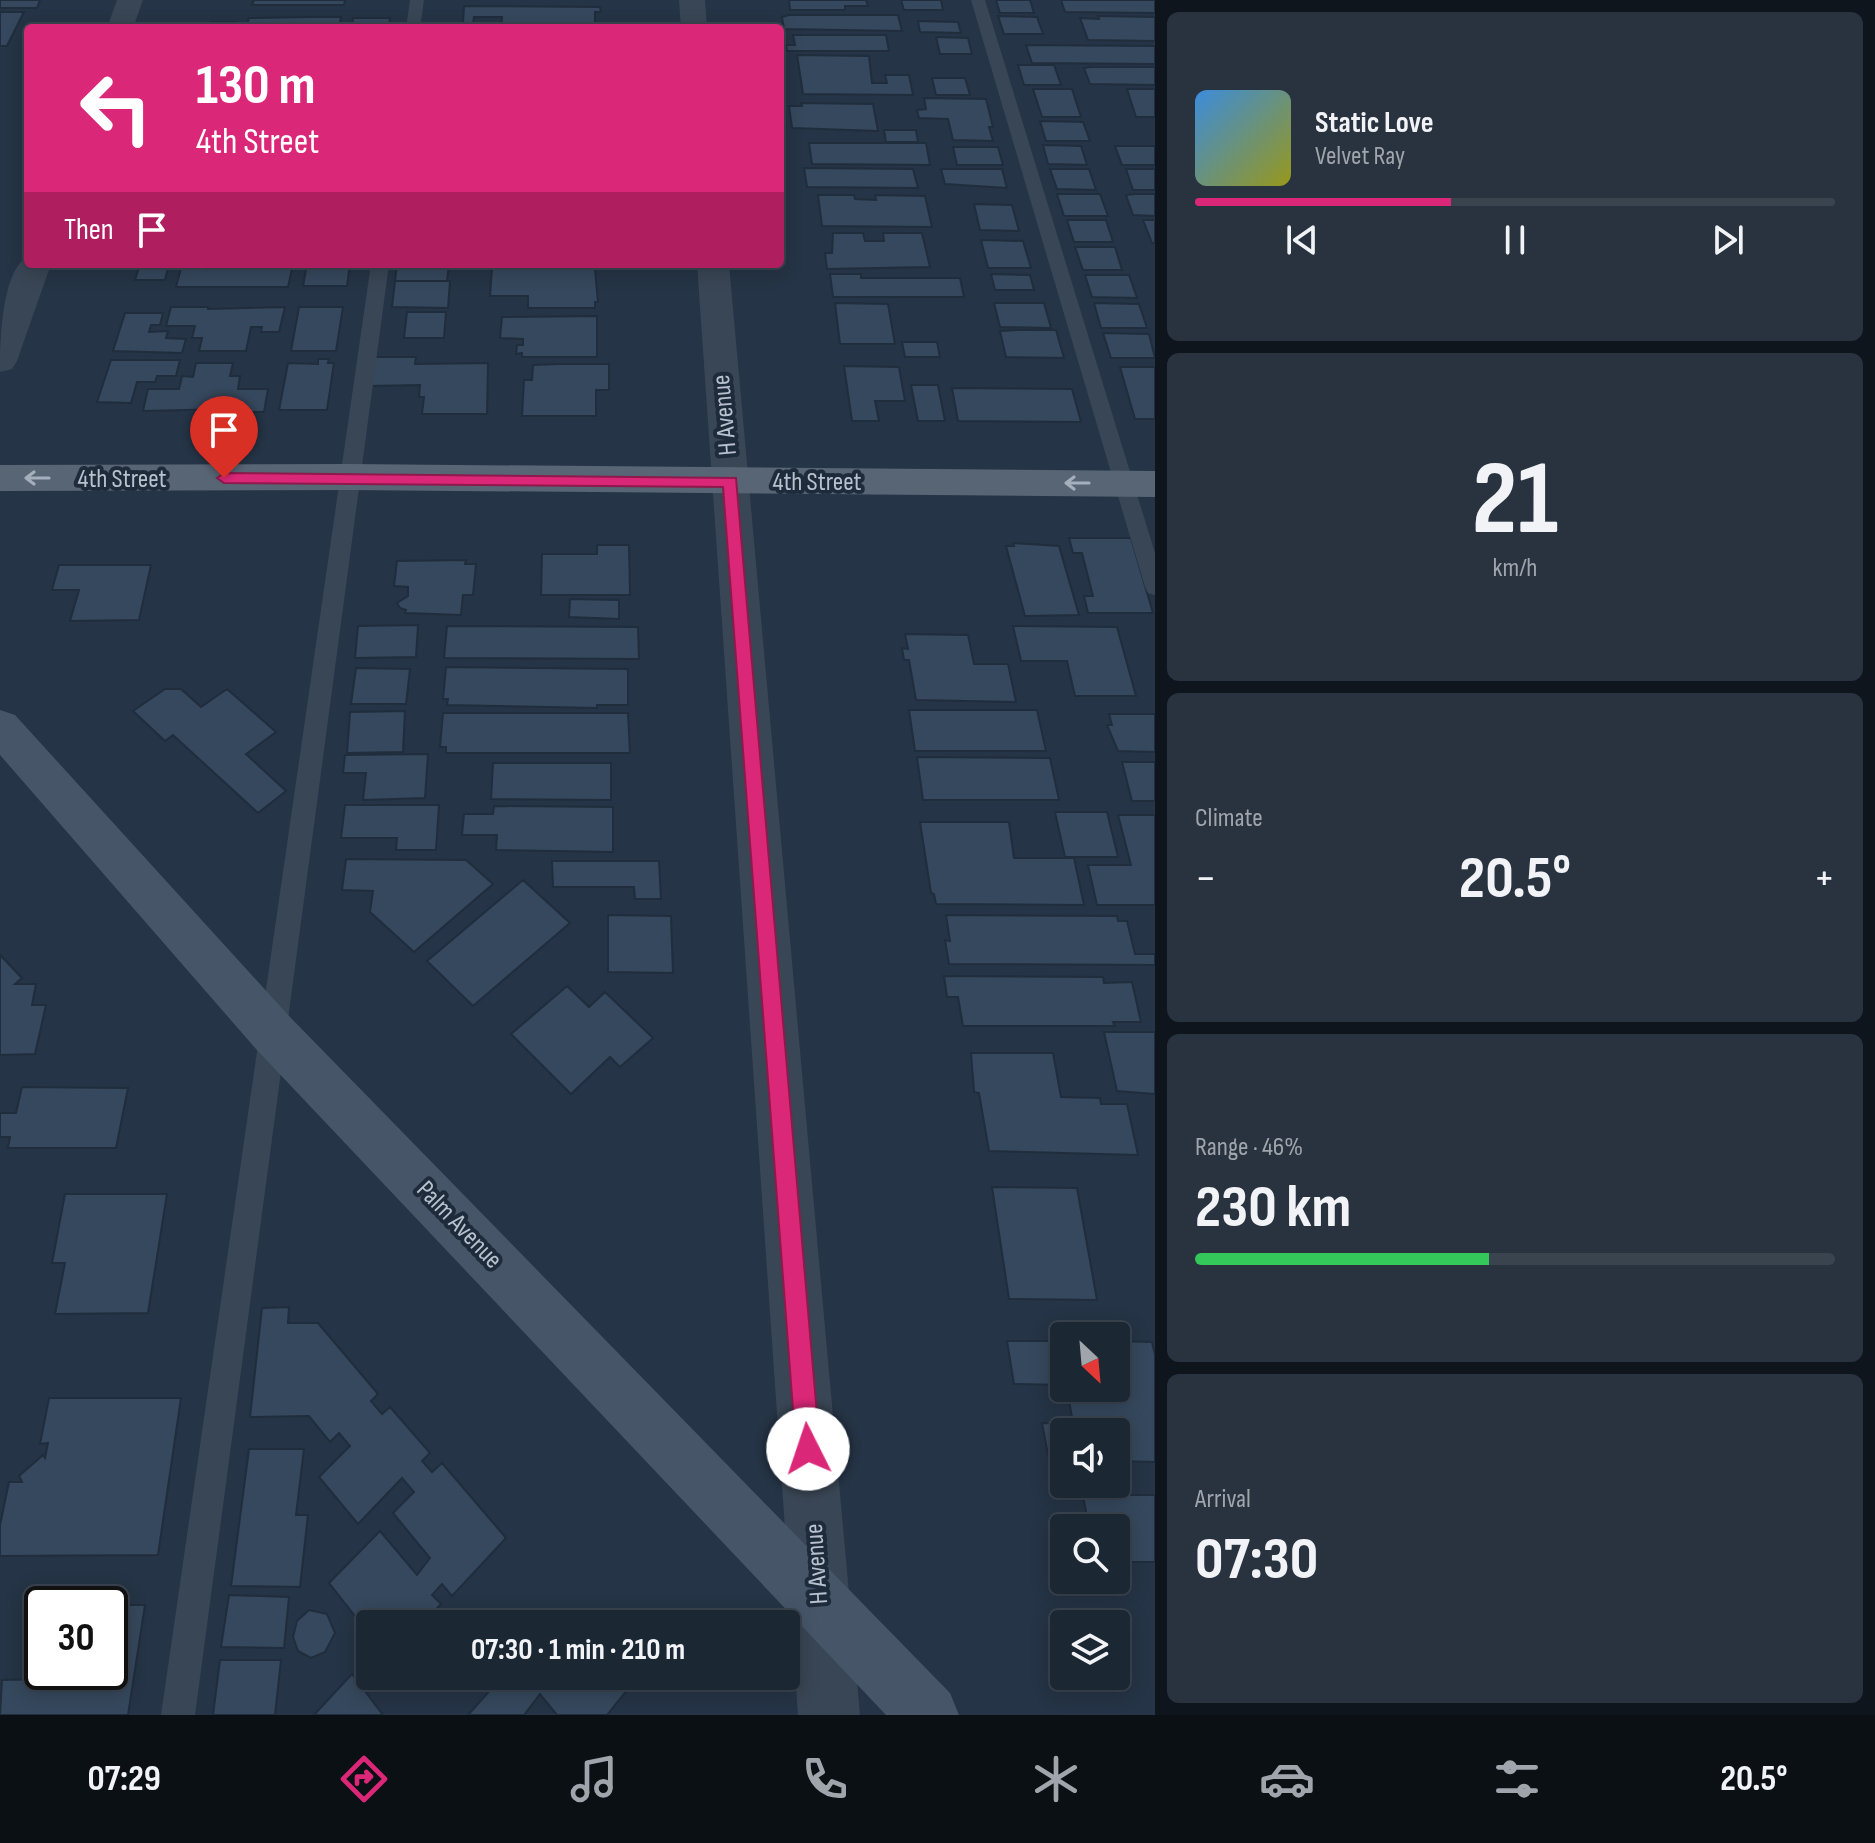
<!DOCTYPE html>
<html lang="en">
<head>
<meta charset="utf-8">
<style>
  :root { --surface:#1c2734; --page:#293340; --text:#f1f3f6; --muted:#a0a5ac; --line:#3a444f; --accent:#db2777 }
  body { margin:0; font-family:"Sofia Sans Condensed",sans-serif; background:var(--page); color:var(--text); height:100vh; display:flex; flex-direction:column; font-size:30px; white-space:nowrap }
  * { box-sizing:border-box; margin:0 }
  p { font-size:26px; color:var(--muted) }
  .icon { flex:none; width:44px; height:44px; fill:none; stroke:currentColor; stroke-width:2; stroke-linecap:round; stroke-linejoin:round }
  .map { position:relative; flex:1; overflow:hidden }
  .details { display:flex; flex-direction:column; gap:12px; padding:12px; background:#0f151d; width:720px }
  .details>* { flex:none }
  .banner { position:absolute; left:24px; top:24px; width:760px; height:244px; border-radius:8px; box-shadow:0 4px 20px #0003,0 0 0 2px var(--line); background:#db2777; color:#fff; overflow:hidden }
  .needle { width:52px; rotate:154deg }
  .buttons { position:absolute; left:1050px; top:1322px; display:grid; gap:16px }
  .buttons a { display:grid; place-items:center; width:80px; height:80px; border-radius:8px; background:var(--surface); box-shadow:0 4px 20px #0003,0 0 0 2px var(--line); font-size:40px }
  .speed { position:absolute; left:24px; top:1586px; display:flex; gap:16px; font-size:40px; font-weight:700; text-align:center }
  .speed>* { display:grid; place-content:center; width:104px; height:104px; border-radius:50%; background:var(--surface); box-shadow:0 4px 20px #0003,0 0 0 2px var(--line); line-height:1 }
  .speed .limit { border:4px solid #111; border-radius:12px; background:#fff; color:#111 }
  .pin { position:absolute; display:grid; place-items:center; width:68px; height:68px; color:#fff; margin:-82px -34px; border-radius:50% 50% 50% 0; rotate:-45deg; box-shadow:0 0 8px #0007 }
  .pin .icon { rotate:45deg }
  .me { position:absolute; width:88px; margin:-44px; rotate:356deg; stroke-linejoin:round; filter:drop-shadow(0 0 6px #0008) }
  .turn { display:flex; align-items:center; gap:28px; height:168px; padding:0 40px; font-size:36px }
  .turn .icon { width:104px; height:104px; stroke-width:2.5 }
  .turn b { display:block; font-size:56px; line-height:68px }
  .then { display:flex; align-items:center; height:76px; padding:0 40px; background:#0003; gap:16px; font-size:30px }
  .big { font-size:60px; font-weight:700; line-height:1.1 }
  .details .card { flex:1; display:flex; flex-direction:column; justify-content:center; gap:12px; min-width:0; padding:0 28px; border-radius:12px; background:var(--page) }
  .details .dial { align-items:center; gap:0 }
  .dial b { font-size:104px; line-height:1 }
  .song { display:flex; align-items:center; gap:24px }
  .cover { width:96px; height:96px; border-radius:12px; background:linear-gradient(135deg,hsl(210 70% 55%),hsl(60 70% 35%)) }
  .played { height:8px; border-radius:4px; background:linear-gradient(90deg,var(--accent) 40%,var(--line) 40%) }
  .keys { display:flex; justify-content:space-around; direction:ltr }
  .heat { display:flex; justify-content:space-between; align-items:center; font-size:44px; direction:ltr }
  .charge { height:12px; border-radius:6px; background:linear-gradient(90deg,#34c759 46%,var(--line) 0) }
  .trip { position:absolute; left:356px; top:1610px; width:444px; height:80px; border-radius:8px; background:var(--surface); box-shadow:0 4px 20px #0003,0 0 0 2px var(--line); font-weight:700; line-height:80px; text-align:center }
  .tabs { display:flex; height:128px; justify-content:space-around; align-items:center; background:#0b1015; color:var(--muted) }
  .tabs .icon { width:56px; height:56px }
  .tabs .active { color:var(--accent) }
  .tabs b { font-size:36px; color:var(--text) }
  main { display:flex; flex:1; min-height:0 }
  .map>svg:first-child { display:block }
</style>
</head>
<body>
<main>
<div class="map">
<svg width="1155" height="1715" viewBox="0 0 1155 1715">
  <rect width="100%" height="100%" fill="#253446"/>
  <path fill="#36485d" stroke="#202d3d" stroke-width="2" d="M0,0H40L37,8H0Z
    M254,0H345L344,5H252Z
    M789,0H866L868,6H845V10H790Z
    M901,0H941L943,10H904Z
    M996,0H1030L1034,13H1000Z
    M1061,0H1155V13L1065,12Z
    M464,6L600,7L601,12H595V28H501L502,17H474L473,23H463Z
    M0,12H24L7,46H0Z
    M789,15H898L902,31L784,29L782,17Z
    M998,16L1037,17L1043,34H1004Z
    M1098,16L1155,17V41L1088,40L1080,18L1099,19Z
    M311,17H341L339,28H246L249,18Z
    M353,18H390L389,28H352Z
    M918,21L958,22L961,33L920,32Z
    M211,22H236L234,28H209Z
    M793,35H886L889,51H787L786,45H795Z
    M936,37L968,38L972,54H940Z
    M1026,45L1155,46V64L1032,63Z
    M797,55L869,56L872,83H887L885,75H909L913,95L803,94Z
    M1018,65H1054L1061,85H1024Z
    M1090,67H1155V85L1090,84L1084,68Z
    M932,78H965L970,95H936Z
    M1033,89H1072L1081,117H1042Z
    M1127,89H1155V117H1136Z
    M924,98L986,99L993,127H989L993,141L953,140L948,119L919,118L917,110L926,109Z
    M801,103L873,104L878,131L792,128L789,106H802Z
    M1040,121L1083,122L1090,141H1046Z
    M884,130H916L918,142H886Z
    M809,143H926L930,165L812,164Z
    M1043,145L1081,146L1087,165L1048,164Z
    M1115,146H1155V165H1122Z
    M953,147H998L1003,165H957Z
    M804,168L913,169L918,188L807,187Z
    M941,169H1002L1007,188L945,184Z
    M1050,169H1089L1096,190L1057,189Z
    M1126,169H1155V190H1133Z
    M1057,194H1100L1108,216H1064Z
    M1134,194H1155V216L1133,215L1126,195Z
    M818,195H854L855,199L876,200L875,195L925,196L932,227L822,226Z
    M974,204L1012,205L1019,231L980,230Z
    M1067,220H1106L1113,242H1074Z
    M1143,220H1155V243H1152Z
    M833,233H863L865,241H884L883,233H922L930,267L827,269L825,253H832Z
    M981,240L1023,241L1031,268H988Z
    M1075,247H1115L1122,270H1083Z
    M140,264H169L165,280H135Z
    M192,264H208L207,268L211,264H293L288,287H176L181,268H191Z
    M307,264H350L347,286H303Z
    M397,264H449L447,281H395Z
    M492,268L595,269L598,302H595V308H528V296H490Z
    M830,274H861V278H960L964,297H833Z
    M991,274L1030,275L1034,290H995Z
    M1085,275H1129L1137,298L1092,297Z
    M395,281H450L448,308L392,307Z
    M835,303L888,304L895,344H840Z
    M994,303H1044L1051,328L1000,327Z
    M1094,303L1139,304L1147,328H1101Z
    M171,307H208V309L285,307L279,332H261L262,327H251L246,351H199L202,338H192L195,326H166Z
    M299,307H343L336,351H291Z
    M407,312H446L444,338H404Z
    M125,313H163L160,325H151L149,332L168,331L166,338L186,339L182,353L113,351Z
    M597,316V357H522V353L516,354L517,345H523V339L500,338L502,317Z
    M1018,330H1056L1064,358L1006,357L1000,331Z
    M1103,333L1149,334L1155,358H1111Z
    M902,342H937L940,357H905Z
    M373,357H416L415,364L488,363L487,414H422L424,397H419L420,385L369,386Z
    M318,359H329L328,363H334L327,410H279L288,363L318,364Z
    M111,360H180L176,376H157L155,382H137L131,403L97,402Z
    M196,363H233L230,376H240L238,389H268L264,412H226V409L143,411L148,389H179L182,376L193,377Z
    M559,364H609V390H596V416H522L524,380H532L533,365Z
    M844,366L899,367L905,401H875L879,421H852Z
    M1120,367H1155V419H1135Z
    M911,385H938L945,421H918Z
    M952,388L1072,389L1081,422L958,421Z
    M1069,538H1131L1153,613H1088L1084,596H1093L1082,553H1073Z
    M1013,543L1059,546L1079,615L1025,616L1006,546H1014Z
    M597,545H629L630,595H541L542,554H597Z
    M466,560L465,564H476L473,595H463L461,615L405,613L406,610L400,608L397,603L408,596V587L394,586L397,561Z
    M59,565H151L139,620L70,621L79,590H52Z
    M570,599L619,600V619L569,617Z
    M418,625L416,657L355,658L358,626Z
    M447,626L638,627L639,659L444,658Z
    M1013,626L1117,627L1136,696H1075L1067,661H1021Z
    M905,634L968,635L974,664H1008L1016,702L916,700L909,660H904L902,648L908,649Z
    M446,667L628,669V705H597V708L447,705L448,699H443Z
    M356,668L410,669L406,704H351Z
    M165,689H181L201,707L227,689L276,732L246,754L286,791L258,813L173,735L165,741L133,711Z
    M909,710H1037L1046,751H915Z
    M405,711L403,752L347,753L350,712Z
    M443,713H628L630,753H446V747H440Z
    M1109,714H1155V752L1118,751L1107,725H1112Z
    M428,754L425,798L363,800L366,773H343L345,755Z
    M917,757L1050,758L1059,800H923Z
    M1122,762H1155V801H1132Z
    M493,763H611V800L491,799Z
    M345,805H439L436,850H396L397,838H341Z
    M494,806L613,807V852L496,850L497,835H462L464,814H493Z
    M1055,812H1107L1118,857H1065Z
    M1118,815H1155V905H1097L1088,865H1131Z
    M920,822H1009L1014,858H1074L1084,905L936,904L934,894L931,893Z
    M346,859L466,860L493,884L414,952L370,912L373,891L342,890Z
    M552,861H659L661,899H635L634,887H553Z
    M523,880L570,923L473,1006L427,961Z
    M608,915L671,916L673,973L608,972Z
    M946,915L1117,916L1118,921H1127L1135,954H1155V965L949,964L945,940L950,941Z
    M0,955L22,978L15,984H36L32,1005H46L35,1054L0,1055Z
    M944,976L1103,977L1104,983L1132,982L1141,1022H1113L1115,1026H963L958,997H947Z
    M567,986L589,1007L605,992L653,1038L620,1067L610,1057L571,1094L511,1034Z
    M1104,1032H1155V1094L1117,1091Z
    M971,1053H1053L1061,1097L1100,1098L1101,1104H1127L1138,1155L989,1151L979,1093L974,1092Z
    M22,1087L128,1088L116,1148H8L10,1137H0V1113H16Z
    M992,1187L1077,1188L1097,1300L1009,1299Z
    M65,1194H167L148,1313L55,1314L65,1263H52Z
    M289,1307L288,1323H318L378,1394L371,1401L382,1414L390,1407L430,1453L422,1461L432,1472L442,1463L506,1538L452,1596L442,1584L432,1595L441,1604L423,1624H370V1635L329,1583L380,1531L417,1575L430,1558L393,1513L414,1492L402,1478L358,1524L319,1477L350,1446L339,1433L330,1442L309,1416L250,1417L262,1308Z
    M1007,1341H1064V1385L1014,1384Z
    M1116,1341L1152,1342L1155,1355V1462L1116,1461V1432H1064V1460H1049L1042,1423L1073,1424L1067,1388H1116Z
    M49,1398H181L158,1555L0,1556V1525L9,1482H22L19,1476L43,1455L45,1458L48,1443L40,1444Z
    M249,1449H304L296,1515H308L300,1587L231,1586Z
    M1083,1495H1155V1562H1116V1528H1089Z
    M229,1595L289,1597L284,1648L221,1647Z
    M110,1605H145L128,1715H0L2,1680L46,1679L47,1672H110Z
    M309,1610L327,1614L335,1633L325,1652L311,1658L298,1651L293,1637L297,1621Z
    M560,1611L571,1624H549Z
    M220,1660H281L275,1715H213Z
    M352,1674L383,1715H314Z
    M521,1676H615L627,1690L607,1715H557L540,1694L524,1715H468L500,1679L509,1690Z"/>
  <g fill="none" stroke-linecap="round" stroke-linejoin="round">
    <path fill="#394655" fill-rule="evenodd" d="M410,0H424L420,28H406Z
      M971,0H985L1155,553V595L1148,593L1145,587Z
      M371,264H389L195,1715H161Z"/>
    <path fill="#394655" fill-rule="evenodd" d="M117,0H143L133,28H107Z
      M679,0H705L707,28H681Z
      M28,256V264H51L17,361L12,369L0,372C0,344 1,271 28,256Z
      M697,264H729L860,1715H798Z"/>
    <path fill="#475569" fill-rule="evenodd" d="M0,710L15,715L290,1017L950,1693L959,1715H886L256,1049L0,755Z"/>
    <path fill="#586575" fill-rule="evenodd" d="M351,464L1155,471V497L351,490L0,491V465Z"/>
  </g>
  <defs><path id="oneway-shaft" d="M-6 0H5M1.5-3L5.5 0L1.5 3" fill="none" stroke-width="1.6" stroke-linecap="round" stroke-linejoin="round" transform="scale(2)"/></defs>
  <g stroke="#a4afbd">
    <use href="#oneway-shaft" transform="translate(37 478) rotate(-180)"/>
    <use href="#oneway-shaft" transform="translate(1077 483) rotate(-180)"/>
  </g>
  <path fill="#db2777" stroke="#8e194d" stroke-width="2" d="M224,473L736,478L820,1449L816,1457L808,1461L800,1457L796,1449L723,487L224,483L217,478Z"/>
  <g text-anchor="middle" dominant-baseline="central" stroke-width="8" stroke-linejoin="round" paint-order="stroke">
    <g font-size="26" fill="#b7c1cf" stroke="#1e2b3b">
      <text transform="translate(725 415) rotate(-95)">H Avenue</text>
      <text x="122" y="479">4th Street</text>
      <text x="817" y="482">4th Street</text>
      <text transform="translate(459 1225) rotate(46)">Palm Avenue</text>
      <text transform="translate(817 1564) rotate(-94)">H Avenue</text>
    </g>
  </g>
</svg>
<div class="buttons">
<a><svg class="needle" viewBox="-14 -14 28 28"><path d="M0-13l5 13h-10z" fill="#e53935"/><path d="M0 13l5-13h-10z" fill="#a0a5ac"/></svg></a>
<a><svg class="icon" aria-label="sound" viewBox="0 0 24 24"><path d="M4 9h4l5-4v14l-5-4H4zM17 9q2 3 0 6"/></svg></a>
<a><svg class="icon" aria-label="search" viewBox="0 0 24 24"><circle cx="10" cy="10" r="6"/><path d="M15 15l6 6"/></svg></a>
<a><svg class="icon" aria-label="layers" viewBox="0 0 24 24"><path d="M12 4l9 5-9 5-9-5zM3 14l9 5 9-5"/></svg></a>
</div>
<div class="speed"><div class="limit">30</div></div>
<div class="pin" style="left:224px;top:478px;background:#d93025"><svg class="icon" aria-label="arrive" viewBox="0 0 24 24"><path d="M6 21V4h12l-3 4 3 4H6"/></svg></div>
<svg class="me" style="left:808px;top:1449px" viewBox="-20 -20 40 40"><circle r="19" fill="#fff"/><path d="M0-13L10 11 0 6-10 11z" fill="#db2777"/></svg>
<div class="trip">07:30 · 1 min · 210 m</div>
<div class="banner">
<div class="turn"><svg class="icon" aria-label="left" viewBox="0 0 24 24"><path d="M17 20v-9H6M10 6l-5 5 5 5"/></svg><div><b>130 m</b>4th Street</div></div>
<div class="then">Then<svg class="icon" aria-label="arrive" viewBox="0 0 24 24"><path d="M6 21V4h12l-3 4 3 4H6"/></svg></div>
</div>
</div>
<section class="details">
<div class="card">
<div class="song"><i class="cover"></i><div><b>Static Love</b><p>Velvet Ray</p></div></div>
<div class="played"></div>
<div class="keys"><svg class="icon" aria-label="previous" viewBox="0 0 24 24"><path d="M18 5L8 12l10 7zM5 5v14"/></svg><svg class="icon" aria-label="pause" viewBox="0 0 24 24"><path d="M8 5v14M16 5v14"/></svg><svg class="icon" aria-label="next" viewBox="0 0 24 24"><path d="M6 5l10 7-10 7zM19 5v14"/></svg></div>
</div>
<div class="card dial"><b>21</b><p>km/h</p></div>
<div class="card"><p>Climate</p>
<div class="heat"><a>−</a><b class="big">20.5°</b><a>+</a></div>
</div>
<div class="card"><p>Range · 46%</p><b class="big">230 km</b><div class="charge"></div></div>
<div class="card"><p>Arrival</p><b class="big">07:30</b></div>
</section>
</main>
<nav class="tabs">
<b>07:29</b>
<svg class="icon active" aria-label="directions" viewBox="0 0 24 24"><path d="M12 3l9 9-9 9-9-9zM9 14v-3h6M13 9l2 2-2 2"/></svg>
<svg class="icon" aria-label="music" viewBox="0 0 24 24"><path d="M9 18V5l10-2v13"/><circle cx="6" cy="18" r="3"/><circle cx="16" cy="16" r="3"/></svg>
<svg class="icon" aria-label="phone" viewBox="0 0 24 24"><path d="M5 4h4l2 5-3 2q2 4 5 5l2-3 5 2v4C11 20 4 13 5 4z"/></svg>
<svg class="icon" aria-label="climate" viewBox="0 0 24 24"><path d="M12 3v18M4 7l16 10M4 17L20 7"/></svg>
<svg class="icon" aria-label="car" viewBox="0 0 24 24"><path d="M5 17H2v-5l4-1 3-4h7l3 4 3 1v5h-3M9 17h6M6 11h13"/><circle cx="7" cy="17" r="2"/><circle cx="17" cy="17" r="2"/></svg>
<svg class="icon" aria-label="filters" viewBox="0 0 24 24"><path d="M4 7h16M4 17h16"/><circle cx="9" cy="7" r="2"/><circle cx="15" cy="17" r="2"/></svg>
<b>20.5°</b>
</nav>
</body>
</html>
